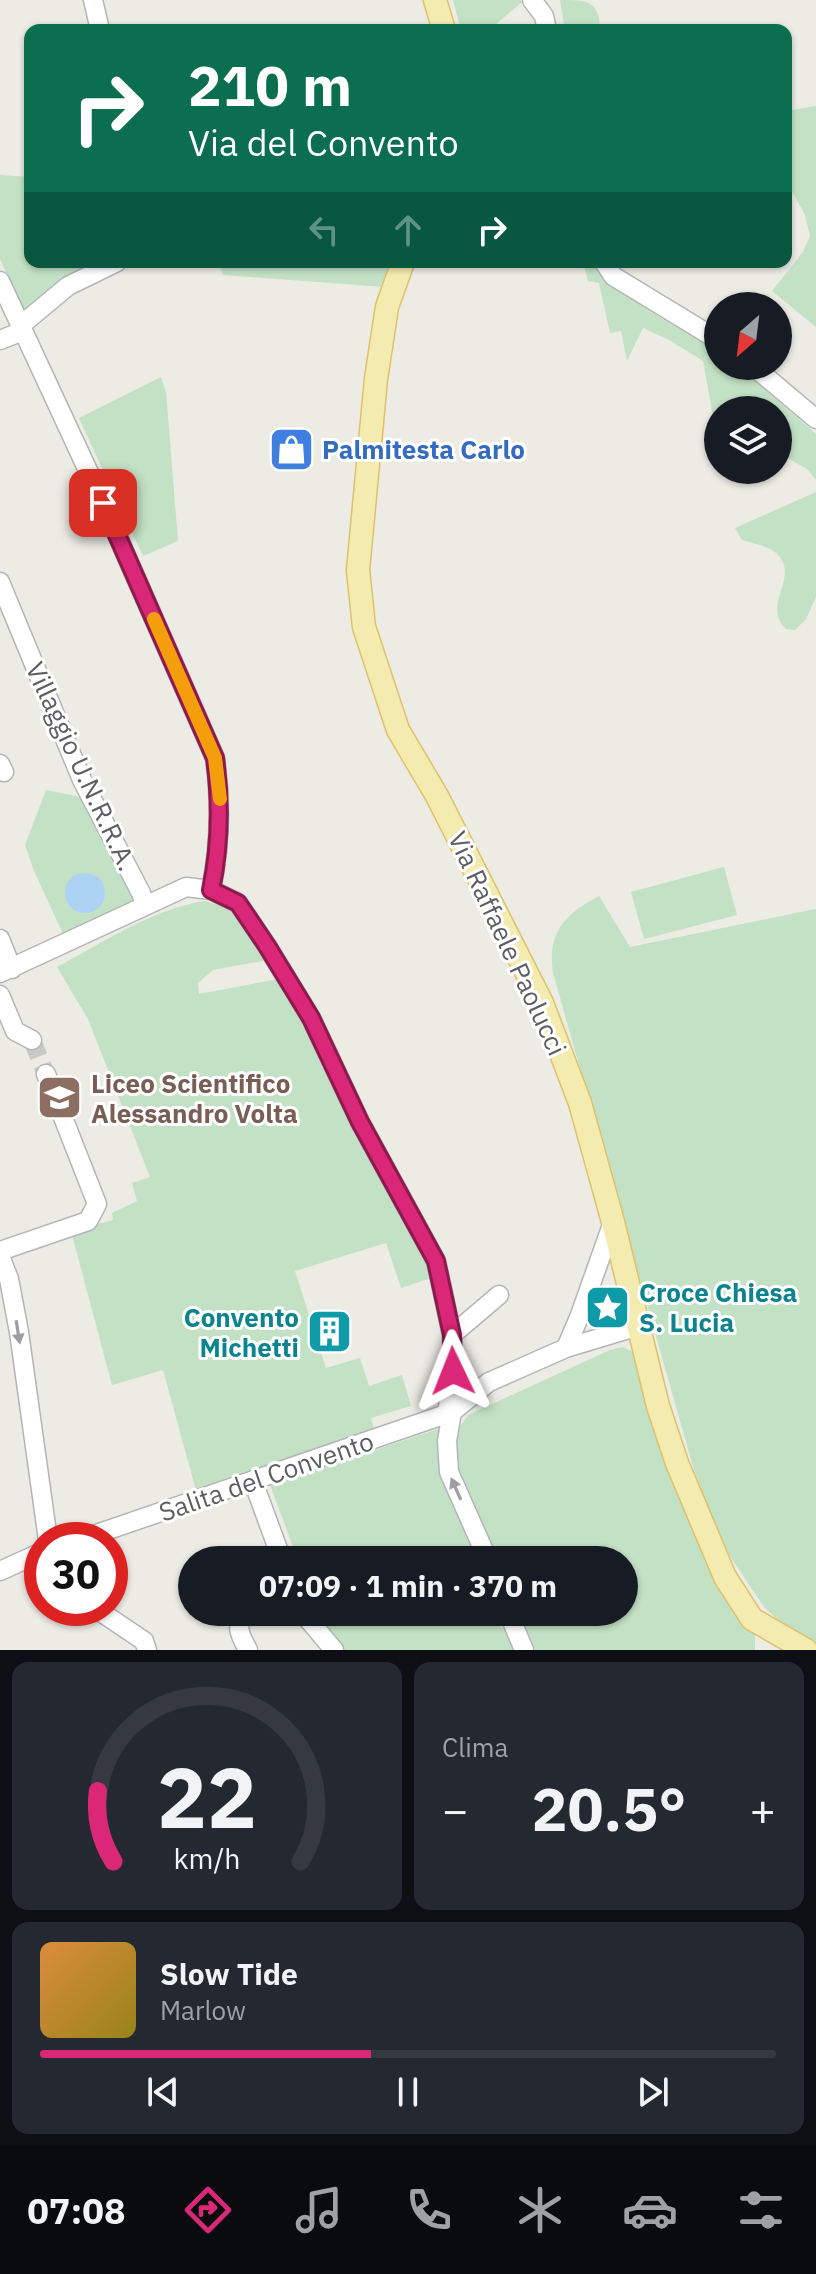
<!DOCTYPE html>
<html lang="it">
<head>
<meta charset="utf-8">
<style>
  :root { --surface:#171b24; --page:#242831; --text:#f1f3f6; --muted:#9ea1a6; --line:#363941; --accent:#db2777 }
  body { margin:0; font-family:"IBM Plex Sans",sans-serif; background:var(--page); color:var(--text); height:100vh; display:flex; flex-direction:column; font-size:30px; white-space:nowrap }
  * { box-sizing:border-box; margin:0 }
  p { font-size:26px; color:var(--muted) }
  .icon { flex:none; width:44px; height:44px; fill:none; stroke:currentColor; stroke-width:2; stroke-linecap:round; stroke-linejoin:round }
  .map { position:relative; height:1650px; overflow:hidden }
  .drawer { display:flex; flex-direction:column; gap:12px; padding:12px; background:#0d0f14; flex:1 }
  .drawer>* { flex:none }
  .top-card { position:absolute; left:24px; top:24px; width:768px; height:244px; border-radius:16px; box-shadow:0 2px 6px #0004; background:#0b6e4f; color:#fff; overflow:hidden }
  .needle { width:52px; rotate:208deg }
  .fabs { position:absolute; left:704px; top:292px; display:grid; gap:16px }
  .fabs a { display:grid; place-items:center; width:88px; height:88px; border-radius:50%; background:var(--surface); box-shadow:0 2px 6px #0004; font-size:40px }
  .speed { position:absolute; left:24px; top:1522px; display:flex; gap:16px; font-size:40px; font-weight:700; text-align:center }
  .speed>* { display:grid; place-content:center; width:104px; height:104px; border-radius:50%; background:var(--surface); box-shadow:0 2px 6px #0004; line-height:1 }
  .speed .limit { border:12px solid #d22; background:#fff; color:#111 }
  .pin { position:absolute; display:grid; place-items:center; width:68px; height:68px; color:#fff; margin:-34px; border-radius:16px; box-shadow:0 4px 12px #0006 }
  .me { position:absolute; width:88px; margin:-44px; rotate:358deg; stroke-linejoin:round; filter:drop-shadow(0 0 6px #0008) }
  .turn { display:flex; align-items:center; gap:28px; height:168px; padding:0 32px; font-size:36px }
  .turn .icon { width:104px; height:104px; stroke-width:2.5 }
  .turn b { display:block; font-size:56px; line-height:68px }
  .lanes { display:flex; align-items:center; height:76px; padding:0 32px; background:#0003; justify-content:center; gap:40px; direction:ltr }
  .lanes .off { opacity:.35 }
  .big { font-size:60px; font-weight:800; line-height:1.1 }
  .drawer .tile { flex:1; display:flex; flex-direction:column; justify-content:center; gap:12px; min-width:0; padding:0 28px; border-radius:16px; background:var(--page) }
  .drawer .dial { align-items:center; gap:0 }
  .dial svg { height:208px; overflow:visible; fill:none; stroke:var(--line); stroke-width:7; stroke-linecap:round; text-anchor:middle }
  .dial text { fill:var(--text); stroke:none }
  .song { display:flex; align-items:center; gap:24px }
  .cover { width:96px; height:96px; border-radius:12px; background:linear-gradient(135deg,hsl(30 70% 55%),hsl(50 70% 35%)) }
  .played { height:8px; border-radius:4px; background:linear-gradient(90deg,var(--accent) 45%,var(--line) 45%) }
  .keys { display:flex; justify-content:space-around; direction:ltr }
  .heat { display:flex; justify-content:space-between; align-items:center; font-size:44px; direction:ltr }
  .drawer .tiles { flex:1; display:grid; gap:12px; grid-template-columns:1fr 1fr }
  .tile:last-child { grid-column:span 2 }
  .trip { position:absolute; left:178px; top:1546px; width:460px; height:80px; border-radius:40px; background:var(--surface); box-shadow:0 2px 6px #0004; font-weight:800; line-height:80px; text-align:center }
  .tabs { display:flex; height:128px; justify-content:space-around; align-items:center; background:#090b0e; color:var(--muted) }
  .tabs .icon { width:56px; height:56px }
  .tabs .selected { color:var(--accent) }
  .tabs b { font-size:36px; color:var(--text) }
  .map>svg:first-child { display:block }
</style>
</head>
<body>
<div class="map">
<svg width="816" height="1650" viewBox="0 0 816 1650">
  <rect width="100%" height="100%" fill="#ecebe4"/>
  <path fill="#c3e1c4" d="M453,0H520L522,2L489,30H461Z
    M560,0C586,0 600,0 600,30H565Z
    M816,106V327L772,291L803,252L810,236L805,215L786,180V111Z
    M0,175L30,177V262H109L26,316L0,259Z
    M219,262H392L384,287L223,275Z
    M583,262H595C623,302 677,326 718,351V366H738L816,434V480L807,469L778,453V410H718L717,438L703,361L669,340L643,328L627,361L621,331L610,333L599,283L588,281Z
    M161,377L166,392L178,541L143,556L79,418Z
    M816,492V597L806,619L795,630L786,629C759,603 806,573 772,550C764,545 751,543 742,540L735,528Z
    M46,790L85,798L140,903L64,936L34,871L25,845Z
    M724,867L737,915L644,939L631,892Z
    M599,896L630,947L816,909V1650H810L764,1607L720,1541L694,1470L553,973C547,932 565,914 599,896Z
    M204,901L231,908L273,959L213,970L198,983L199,994L283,978L434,1277L401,1288L386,1243L295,1271L326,1368L360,1358L369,1386L402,1375L411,1406L371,1418L375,1433L197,1494L163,1370L112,1385L71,1231L113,1220L112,1213L137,1201L132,1183L150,1177L88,1019L57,967C104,942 151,910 204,901Z
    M623,1347L633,1352L712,1562L736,1616L755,1634V1650H527L512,1612H624V1560H490L454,1469L455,1444L460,1427L468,1415L610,1350Z
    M444,1427L446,1482L478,1560H298L270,1485Z
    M318,1612H502L505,1619L497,1625L511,1633L518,1650H343L325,1628Z"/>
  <path fill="#acd3f4" d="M65 893a20 20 0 1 1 40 0a20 20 0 1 1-40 0Z"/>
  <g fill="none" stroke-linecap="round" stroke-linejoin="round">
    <path stroke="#c8c8c4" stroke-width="18" stroke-dasharray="18 9" stroke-linecap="butt" d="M32,1040L46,1074"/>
    <defs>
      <path id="minor" d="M93,0L100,30
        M532,0L544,16L547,30
        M604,262L613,276L718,340
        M0,281L103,503L215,758C221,802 220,847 211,890
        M20,326L68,286L117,262
        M0,340L23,331
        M753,366L816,419
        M0,582L82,780L141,893L145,905
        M0,764L4,772
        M0,939L12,969
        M0,973L186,887L211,890L238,903L267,946L311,1018L360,1122L436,1261L452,1335L453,1371L448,1407L452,1412L447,1441L449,1472L488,1560
        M0,995L15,1031L32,1040
        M0,1251L88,1221L97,1204L46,1074
        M0,1256L9,1279L19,1332L48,1540
        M452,1335L499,1295
        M566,1348L580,1315L613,1222
        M253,1481L282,1560
        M79,1540L452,1412L489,1382L566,1348L639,1326
        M0,1571L42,1552
        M95,1608L144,1641L147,1650
        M246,1612C234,1626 240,1635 248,1650
        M302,1612L334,1650
        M508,1612L524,1650"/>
      <path id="major" d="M435,0L444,30
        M403,262L387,307L376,379L358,570L364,627L398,730L437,796L542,1003L580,1103L613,1222L658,1406L677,1463L725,1577L752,1619L806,1650"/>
    </defs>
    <use href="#minor" stroke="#b4b5b9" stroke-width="21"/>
    <use href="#major" stroke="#dfc16a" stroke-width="25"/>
    <use href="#minor" stroke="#fff" stroke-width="18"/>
    <use href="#major" stroke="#f4ebb1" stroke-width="22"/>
  </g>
  <defs><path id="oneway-solid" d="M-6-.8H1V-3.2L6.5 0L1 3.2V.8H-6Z" transform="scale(2)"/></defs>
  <g fill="#9d9ea1">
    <use href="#oneway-solid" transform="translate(18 1332) rotate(81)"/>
    <use href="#oneway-solid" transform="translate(456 1489) rotate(-114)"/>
  </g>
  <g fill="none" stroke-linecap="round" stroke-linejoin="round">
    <defs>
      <path id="route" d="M103,503L215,758C221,802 220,847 211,890L238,903L267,946L311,1018L360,1122L436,1261L452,1335L453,1371"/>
    </defs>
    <use href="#route" stroke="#8e194d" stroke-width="20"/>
    <use href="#route" stroke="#db2777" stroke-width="14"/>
    <path stroke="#f59e0b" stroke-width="14" d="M154,619L215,758L220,799"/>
  </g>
  <defs>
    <symbol id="shop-square" viewBox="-11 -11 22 22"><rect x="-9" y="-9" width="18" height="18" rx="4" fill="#3f7fe0" stroke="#fff"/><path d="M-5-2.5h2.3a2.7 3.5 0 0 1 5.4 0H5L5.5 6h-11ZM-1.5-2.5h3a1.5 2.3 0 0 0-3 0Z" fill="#fff"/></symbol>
    <symbol id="school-square" viewBox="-11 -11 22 22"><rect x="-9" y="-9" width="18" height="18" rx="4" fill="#8d6e63" stroke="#fff"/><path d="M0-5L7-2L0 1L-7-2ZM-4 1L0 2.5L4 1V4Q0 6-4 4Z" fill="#fff"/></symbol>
    <symbol id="sight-square" viewBox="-11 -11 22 22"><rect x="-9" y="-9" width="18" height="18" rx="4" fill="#0f9aa8" stroke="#fff"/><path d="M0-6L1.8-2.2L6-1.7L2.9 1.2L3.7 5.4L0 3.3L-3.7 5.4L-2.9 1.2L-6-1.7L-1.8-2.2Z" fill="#fff"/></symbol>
    <symbol id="building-square" viewBox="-11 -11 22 22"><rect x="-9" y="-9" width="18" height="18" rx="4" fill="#0f9aa8" stroke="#fff"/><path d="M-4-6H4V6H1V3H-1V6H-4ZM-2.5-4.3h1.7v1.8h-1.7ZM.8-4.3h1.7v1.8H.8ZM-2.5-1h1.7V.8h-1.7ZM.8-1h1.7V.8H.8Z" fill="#fff"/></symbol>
  </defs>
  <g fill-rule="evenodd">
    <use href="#shop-square" x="266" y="424" width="51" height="51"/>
    <use href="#school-square" x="34" y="1072" width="51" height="51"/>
    <use href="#sight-square" x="582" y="1282" width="51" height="51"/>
    <use href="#building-square" x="304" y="1306" width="51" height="51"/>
  </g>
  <g text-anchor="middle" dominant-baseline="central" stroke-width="6" stroke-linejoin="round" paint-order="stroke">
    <g font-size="26" font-weight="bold" fill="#366cbe" stroke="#fff" text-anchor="start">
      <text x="322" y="449">Palmitesta Carlo</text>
    </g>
    <g font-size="26" fill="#5c5e62" stroke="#fff">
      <text transform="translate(82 766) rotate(65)">Villaggio U.N.R.R.A.</text>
      <text transform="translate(508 943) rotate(65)">Via Raffaele Paolucci</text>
      <text transform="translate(266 1476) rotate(-19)">Salita del Convento</text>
    </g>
    <g font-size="26" font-weight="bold" fill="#785e54" stroke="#fff" text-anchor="start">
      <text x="91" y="1083">Liceo Scientifico<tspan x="91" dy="30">Alessandro Volta</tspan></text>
    </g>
    <g font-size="26" font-weight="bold" fill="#0d838f" stroke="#fff" text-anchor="start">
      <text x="639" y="1292">Croce Chiesa<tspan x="639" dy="30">S. Lucia</tspan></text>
      <text x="299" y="1317" text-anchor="end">Convento<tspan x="299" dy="30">Michetti</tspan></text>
    </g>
  </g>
</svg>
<div class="fabs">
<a><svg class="needle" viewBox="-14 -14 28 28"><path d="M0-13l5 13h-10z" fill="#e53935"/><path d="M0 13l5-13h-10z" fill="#9ea1a6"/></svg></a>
<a><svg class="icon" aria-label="layers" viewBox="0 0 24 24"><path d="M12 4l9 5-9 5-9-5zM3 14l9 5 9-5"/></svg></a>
</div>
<div class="speed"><div class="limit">30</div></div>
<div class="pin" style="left:103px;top:503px;background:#d93025"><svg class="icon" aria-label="arrive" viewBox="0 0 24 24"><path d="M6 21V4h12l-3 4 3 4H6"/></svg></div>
<svg class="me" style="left:453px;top:1371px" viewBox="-20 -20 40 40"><path d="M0-17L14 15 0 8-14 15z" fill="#db2777" stroke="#fff" stroke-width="4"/></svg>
<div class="trip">07:09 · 1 min · 370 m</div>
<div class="top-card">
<div class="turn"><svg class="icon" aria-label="right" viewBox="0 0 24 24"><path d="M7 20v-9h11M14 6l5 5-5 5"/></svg><div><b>210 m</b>Via del Convento</div></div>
<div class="lanes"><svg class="icon off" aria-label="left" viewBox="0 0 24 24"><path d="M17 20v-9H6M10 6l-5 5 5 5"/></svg><svg class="icon off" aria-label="ahead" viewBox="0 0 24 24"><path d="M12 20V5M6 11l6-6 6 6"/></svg><svg class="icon" aria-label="right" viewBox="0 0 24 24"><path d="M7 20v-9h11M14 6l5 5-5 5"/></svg></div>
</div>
</div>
<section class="drawer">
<div class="tiles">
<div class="tile dial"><svg viewBox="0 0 100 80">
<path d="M14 69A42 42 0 1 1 86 69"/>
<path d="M14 69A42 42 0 0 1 8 42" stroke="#db2777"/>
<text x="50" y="56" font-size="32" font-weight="700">22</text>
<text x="50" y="72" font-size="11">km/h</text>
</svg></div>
<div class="tile"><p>Clima</p>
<div class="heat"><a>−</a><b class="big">20.5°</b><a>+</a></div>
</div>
<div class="tile">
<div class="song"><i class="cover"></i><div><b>Slow Tide</b><p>Marlow</p></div></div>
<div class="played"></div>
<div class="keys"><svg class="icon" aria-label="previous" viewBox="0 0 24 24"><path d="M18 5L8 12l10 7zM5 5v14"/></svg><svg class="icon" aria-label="pause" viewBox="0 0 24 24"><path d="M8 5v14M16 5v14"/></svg><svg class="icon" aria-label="next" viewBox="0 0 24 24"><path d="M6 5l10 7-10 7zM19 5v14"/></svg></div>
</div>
</div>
</section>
<nav class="tabs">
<b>07:08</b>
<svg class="icon selected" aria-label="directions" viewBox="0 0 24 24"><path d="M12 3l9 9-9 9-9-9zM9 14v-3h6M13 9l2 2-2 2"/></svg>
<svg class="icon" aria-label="music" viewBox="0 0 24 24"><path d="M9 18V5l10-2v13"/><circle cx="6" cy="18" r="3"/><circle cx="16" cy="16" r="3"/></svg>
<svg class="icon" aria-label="phone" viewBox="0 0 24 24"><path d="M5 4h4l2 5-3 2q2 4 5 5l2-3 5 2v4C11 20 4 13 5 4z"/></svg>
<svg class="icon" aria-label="climate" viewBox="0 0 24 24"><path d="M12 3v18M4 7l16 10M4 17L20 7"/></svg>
<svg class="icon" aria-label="car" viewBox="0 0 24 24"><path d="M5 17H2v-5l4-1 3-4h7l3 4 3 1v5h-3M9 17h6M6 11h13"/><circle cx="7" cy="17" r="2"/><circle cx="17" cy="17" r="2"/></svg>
<svg class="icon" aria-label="filters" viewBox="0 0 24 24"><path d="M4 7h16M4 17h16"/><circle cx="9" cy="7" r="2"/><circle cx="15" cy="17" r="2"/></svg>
</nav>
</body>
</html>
